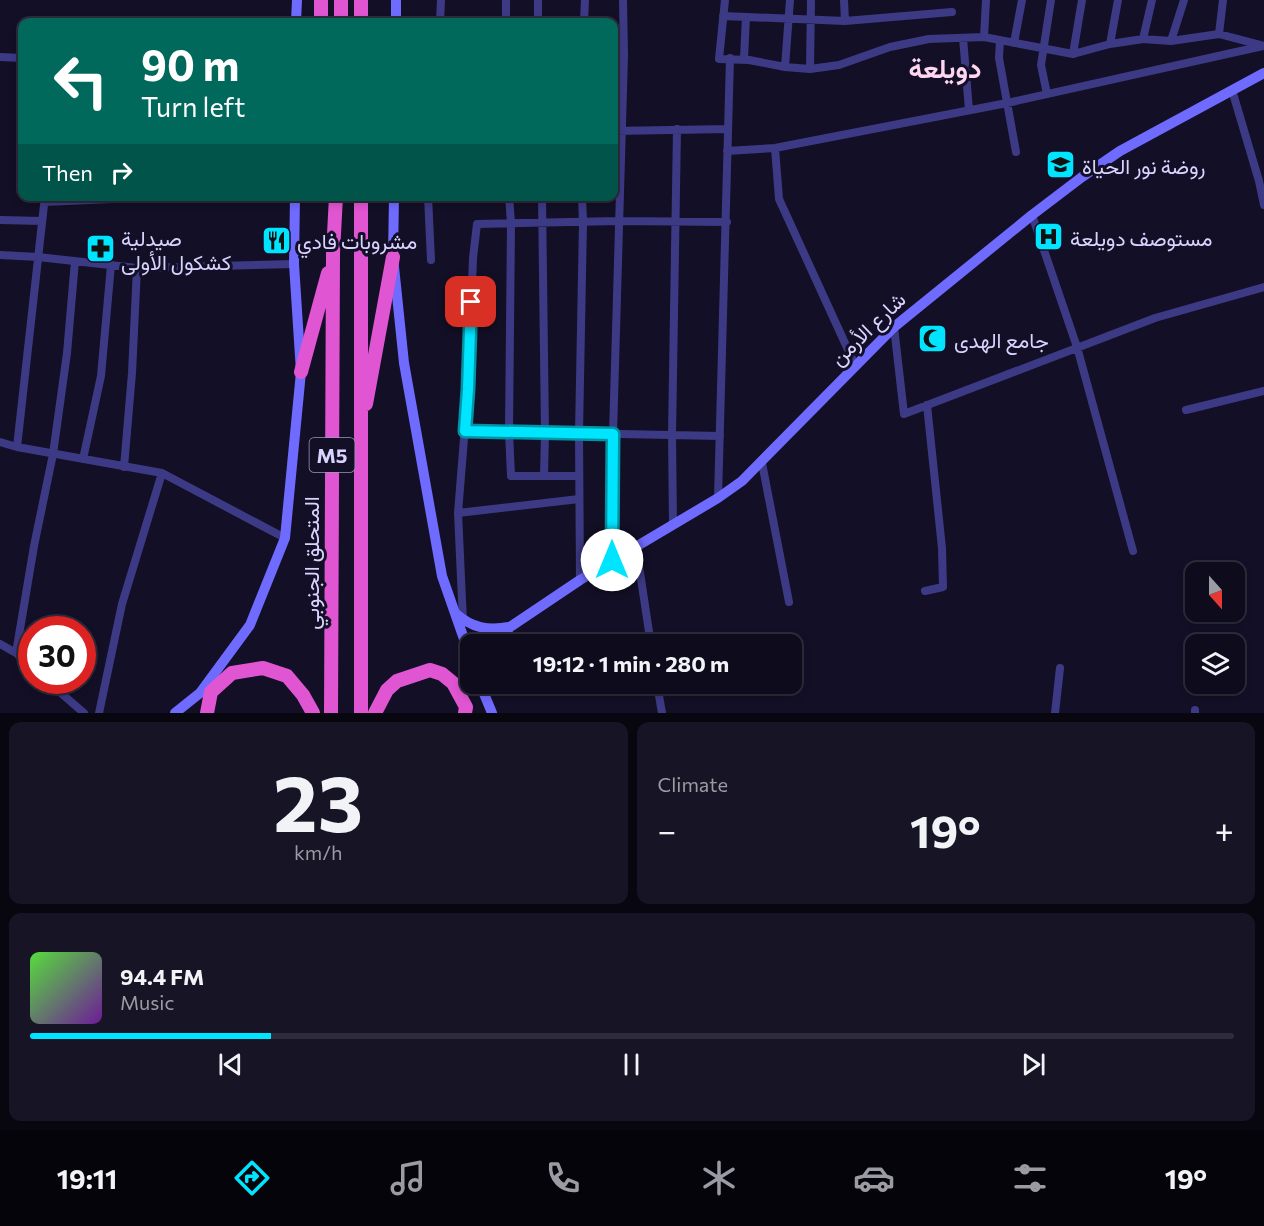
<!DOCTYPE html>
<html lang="en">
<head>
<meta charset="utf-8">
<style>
  :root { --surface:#0e0b1c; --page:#171425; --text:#f1f3f6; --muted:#9b9ba3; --line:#2e2b3b; --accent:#00e5ff }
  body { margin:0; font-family:Commissioner,Vazirmatn,sans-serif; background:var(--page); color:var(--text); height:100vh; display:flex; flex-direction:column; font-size:22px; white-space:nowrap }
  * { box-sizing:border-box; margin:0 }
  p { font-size:20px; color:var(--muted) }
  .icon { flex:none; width:33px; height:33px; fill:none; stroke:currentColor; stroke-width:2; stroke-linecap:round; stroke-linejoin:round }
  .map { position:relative; height:713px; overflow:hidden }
  .details { display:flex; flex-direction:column; gap:9px; padding:9px; background:#08060f; flex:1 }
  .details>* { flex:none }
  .top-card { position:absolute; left:18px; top:18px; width:600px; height:183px; border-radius:12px; box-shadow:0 3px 9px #0003,0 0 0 2px var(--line); background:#00695c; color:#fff; overflow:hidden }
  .needle { width:39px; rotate:159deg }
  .controls { position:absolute; left:1185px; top:562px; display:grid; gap:12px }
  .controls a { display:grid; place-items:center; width:60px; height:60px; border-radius:12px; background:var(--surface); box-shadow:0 3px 9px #0003,0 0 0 2px var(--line); font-size:30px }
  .speed { position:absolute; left:18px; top:616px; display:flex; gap:12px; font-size:30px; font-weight:700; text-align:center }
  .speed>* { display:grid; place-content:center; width:78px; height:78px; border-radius:50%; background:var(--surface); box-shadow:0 3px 9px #0003,0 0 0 2px var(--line); line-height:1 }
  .speed .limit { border:9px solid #d22; background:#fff; color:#111 }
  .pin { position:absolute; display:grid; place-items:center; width:51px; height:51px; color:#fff; margin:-26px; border-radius:12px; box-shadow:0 3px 9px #0006 }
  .me { position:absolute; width:66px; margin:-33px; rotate:0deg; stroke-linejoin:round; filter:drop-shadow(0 0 4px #0008) }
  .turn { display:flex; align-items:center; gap:21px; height:126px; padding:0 24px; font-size:27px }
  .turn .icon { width:78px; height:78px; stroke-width:2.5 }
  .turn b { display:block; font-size:42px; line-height:51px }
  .then { display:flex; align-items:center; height:57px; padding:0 24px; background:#0003; gap:12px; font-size:22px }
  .big { font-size:45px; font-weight:700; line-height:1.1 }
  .details .card { flex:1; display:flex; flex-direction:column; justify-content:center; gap:9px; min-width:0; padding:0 21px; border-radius:12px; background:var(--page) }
  .details .dial { align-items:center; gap:0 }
  .dial b { font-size:78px; line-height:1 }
  .song { display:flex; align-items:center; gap:18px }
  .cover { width:72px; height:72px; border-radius:9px; background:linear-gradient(135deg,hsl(110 70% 55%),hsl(280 70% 35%)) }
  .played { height:6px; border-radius:3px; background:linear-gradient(90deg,var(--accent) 20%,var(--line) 20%) }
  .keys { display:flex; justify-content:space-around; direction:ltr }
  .heat { display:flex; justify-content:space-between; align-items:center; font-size:33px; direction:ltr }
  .details .tiles { flex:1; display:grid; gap:9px; grid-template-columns:1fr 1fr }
  .card:last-child { grid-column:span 2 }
  .trip { position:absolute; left:460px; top:634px; width:342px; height:60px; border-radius:12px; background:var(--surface); box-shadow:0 3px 9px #0003,0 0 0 2px var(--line); font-weight:700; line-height:60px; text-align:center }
  .tabs { display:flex; height:96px; justify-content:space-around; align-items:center; background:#06040b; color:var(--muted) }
  .tabs .icon { width:42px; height:42px }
  .tabs .active { color:var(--accent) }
  .tabs b { font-size:27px; color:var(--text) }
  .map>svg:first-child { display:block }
</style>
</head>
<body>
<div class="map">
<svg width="1264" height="713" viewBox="0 0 1264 713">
  <rect width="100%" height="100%" fill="#130f26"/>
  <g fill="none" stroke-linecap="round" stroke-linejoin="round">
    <path stroke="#3d3a85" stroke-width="8" d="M538,0V22
      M725,0L719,59L749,60L785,67L810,69L839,65L890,47L929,39L984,37L1073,54L1110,44L1143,39L1171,41L1219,34L1264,46
      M844,0L845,21
      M723,16L845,21L952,12
      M440,22L441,0
      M506,22V0
      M584,22L585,0
      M1219,34L1223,0
      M984,37L986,0
      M963,38L969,110
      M1143,39L1152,0
      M1000,40L999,58L1016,152
      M1171,41L1184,0
      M1014,43L1022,0
      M1110,44L1118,0
      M1073,54L1082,0
      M0,57L22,58
      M744,59L746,17
      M785,67L790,0
      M810,69L811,0
      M1232,90L1259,181L1264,205
      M1047,94L1041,65L1051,0
      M614,131L728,129
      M775,148L779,199L855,365
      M727,151L775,148L1007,103L1263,46
      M428,196L431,260
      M509,196L511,223L509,432L511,476H579
      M542,196L545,433L544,476
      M44,202L181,196
      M1032,215L1077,347L1133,551
      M0,220L42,221
      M0,255L38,257L137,268L294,264
      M894,327L904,414L1155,318L1264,287
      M1186,410L1264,391
      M465,431L720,436
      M0,442L17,447L162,473L285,538
      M17,447L45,196
      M83,459L101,376L111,265
      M762,463L789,602
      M124,467L132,373L137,268
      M718,498L730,58
      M458,513L579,499
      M673,525L672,435L677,129
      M636,546L651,645
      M612,560L613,434L624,55L623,0
      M580,580L579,433L583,222L582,196
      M925,591L943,587L942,548L927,405
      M463,621L458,513L468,389L473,258L477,224L620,221L727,222
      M0,644L16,653L32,667
      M16,653L34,546L53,454L67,353L75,261
      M47,681L84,713
      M657,684L662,713
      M1195,710V713
      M99,713L122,604L162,473
      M1055,713L1060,668"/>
    <path stroke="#6f6bff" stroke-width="10" d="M296,22L297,0
      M396,22V0
      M394,196L393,257L404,363L442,576L471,659
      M455,613C472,628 488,631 509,627
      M495,645L510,627L580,580L718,498L742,481L894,327L1032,215L1082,177L1120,151L1264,73
      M480,684L492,713
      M175,713L200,693L250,625L285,538L301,372L294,264L295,196"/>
    <path stroke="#e055d1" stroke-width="14" d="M321,0V22
      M341,22V0
      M361,22V0
      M361,196V713
      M301,372L328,273
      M366,404L393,257
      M207,713L211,692L232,673L263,668L287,676L303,695L313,713
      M331,713L333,253L336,196
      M375,713L387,690L397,681L430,670L442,674L453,683L466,707L465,713"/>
  </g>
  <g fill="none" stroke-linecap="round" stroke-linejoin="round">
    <defs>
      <path id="route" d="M471,302L468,389L465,431L613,434L612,560"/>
    </defs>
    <use href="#route" stroke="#0095a6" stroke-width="15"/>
    <use href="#route" stroke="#00e5ff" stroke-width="10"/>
  </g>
  <defs>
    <symbol id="school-square" viewBox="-11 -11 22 22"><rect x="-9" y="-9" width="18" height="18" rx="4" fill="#00e5ff" stroke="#130f26"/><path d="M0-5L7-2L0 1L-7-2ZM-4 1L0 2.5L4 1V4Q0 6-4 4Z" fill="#111"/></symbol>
    <symbol id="hospital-square" viewBox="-11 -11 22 22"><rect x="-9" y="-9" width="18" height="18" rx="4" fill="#00e5ff" stroke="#130f26"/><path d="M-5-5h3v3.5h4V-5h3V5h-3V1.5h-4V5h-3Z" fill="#111"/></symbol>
    <symbol id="restaurant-square" viewBox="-11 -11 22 22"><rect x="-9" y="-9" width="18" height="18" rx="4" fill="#00e5ff" stroke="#130f26"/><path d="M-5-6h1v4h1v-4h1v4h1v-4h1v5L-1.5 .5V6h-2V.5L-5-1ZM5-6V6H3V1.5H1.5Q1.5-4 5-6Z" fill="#111"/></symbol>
    <symbol id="pharmacy-square" viewBox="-11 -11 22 22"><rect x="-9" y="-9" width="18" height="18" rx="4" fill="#00e5ff" stroke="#130f26"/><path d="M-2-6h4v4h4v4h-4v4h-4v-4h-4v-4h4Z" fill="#111"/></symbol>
    <symbol id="mosque-square" viewBox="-11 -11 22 22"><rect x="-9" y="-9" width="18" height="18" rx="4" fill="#00e5ff" stroke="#130f26"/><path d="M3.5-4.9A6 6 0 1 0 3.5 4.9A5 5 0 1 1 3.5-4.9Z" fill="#111"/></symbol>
  </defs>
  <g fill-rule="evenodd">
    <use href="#school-square" x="1044" y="148" width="33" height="33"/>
    <use href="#hospital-square" x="1032" y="220" width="33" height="33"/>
    <use href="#restaurant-square" x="260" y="224" width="33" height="33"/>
    <use href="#pharmacy-square" x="84" y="232" width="33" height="33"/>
    <use href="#mosque-square" x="916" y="322" width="33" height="33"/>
  </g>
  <g text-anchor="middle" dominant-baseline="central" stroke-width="6" stroke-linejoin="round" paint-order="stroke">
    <rect fill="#130f26" stroke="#9e99be" stroke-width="1.5" x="309.5" y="438" width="45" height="34" rx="4.5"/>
    <g font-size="20" font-weight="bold" fill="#d9d4ff">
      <text x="332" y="455">M5</text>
    </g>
    <g font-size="21" fill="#d9d4ff" stroke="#130f26" text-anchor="start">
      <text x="1082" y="165">روضة نور الحياة</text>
      <text x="121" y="237">صيدلية<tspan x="121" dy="24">كشكول الأولى</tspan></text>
      <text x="1070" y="237">مستوصف دويلعة</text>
      <text x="297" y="240">مشروبات فادي</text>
      <text x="954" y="339">جامع الهدى</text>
    </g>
    <g font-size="21" fill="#d9d4ff" stroke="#130f26">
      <text transform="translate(867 328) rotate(-44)">شارع الأرمن</text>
      <text transform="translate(310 563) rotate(-90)">المتحلق الجنوبي</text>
    </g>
    <g font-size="27" font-weight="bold" fill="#ffd6f0" stroke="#130f26">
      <text x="945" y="67">دويلعة</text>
    </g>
  </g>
</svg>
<div class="controls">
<a><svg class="needle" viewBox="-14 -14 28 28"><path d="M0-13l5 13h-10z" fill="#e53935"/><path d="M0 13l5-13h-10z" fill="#9b9ba3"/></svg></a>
<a><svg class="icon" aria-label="layers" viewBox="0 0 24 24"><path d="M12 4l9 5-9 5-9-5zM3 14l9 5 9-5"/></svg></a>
</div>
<div class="speed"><div class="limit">30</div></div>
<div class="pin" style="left:471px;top:302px;background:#d93025"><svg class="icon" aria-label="arrive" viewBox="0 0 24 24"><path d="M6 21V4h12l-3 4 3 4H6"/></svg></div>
<svg class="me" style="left:612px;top:560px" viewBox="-20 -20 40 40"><circle r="19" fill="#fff"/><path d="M0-13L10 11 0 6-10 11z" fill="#00e5ff"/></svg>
<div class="trip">19:12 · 1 min · 280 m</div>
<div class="top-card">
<div class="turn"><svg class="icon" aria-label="left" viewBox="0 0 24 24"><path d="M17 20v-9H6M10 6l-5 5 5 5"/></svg><div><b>90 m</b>Turn left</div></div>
<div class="then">Then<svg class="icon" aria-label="right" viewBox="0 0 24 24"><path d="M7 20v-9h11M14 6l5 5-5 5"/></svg></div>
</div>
</div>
<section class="details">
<div class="tiles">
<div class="card dial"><b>23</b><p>km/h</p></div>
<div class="card"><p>Climate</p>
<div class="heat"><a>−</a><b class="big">19°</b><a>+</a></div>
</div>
<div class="card">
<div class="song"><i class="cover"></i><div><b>94.4 FM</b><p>Music</p></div></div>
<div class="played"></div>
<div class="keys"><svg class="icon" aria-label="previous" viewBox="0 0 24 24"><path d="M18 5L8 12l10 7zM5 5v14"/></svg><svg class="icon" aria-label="pause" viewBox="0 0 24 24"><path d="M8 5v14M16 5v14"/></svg><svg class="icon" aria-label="next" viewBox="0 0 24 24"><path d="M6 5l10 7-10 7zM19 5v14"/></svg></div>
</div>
</div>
</section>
<nav class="tabs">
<b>19:11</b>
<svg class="icon active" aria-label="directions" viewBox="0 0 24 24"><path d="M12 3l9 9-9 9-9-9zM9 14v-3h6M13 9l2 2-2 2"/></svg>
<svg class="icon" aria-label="music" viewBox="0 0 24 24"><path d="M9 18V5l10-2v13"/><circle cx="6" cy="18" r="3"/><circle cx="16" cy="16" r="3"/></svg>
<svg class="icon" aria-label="phone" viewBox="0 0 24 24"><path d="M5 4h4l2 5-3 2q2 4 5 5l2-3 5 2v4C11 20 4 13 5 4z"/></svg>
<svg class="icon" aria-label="climate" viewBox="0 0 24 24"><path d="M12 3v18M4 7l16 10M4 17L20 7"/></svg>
<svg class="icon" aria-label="car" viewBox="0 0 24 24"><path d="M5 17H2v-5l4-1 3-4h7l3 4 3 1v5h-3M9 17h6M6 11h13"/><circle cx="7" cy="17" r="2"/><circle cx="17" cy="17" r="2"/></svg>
<svg class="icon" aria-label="filters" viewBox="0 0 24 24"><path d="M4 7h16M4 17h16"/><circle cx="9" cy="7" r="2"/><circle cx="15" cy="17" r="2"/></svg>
<b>19°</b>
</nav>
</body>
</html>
